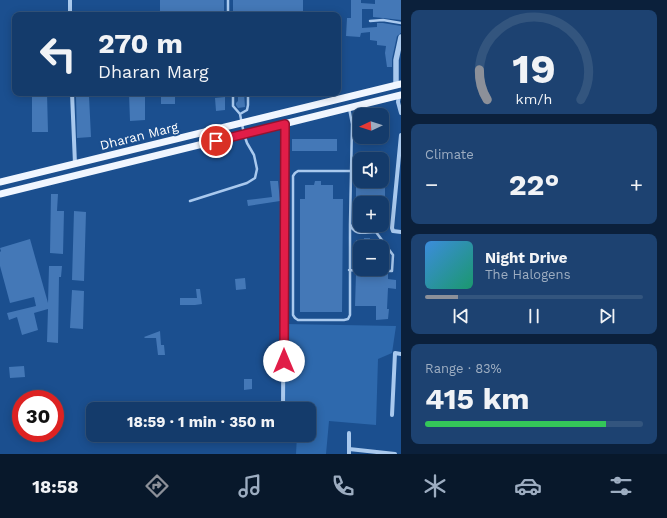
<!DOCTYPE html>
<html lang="en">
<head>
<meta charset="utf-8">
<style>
  :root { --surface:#143b6b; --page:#1d4271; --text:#f1f3f6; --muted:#9dadc1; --line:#33557e; --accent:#8c9099 }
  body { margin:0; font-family:"Work Sans",sans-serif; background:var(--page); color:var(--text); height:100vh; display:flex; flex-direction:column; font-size:15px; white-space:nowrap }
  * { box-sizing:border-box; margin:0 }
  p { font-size:13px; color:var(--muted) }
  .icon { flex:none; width:22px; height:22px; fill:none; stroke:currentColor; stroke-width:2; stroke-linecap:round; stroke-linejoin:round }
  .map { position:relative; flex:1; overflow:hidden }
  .drawer { display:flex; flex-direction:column; gap:10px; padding:10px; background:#0b203b; width:266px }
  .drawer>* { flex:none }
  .banner { position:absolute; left:12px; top:12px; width:329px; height:84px; border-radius:8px; box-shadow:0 2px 10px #0003,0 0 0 1px var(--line); background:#143b6b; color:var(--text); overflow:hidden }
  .needle { width:26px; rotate:266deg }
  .controls { position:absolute; left:353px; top:108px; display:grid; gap:8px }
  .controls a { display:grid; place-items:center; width:36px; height:36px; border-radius:8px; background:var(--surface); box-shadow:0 2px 10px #0003,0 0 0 1px var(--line); font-size:20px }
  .speed { position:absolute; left:12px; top:390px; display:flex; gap:8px; font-size:20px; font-weight:700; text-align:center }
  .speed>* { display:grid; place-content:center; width:52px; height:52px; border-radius:50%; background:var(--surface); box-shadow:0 2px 10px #0003,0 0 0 1px var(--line); line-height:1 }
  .speed .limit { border:6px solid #d22; background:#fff; color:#111 }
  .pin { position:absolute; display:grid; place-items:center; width:34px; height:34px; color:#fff; margin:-17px; border:2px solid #fff; border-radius:50%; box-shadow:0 1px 4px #0007 }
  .me { position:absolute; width:44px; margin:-22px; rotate:0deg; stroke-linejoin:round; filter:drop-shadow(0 0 3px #0008) }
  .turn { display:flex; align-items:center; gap:14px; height:84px; padding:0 20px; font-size:18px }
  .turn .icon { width:52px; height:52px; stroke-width:2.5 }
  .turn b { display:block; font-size:28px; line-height:34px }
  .big { font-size:30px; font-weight:700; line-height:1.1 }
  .drawer .card { flex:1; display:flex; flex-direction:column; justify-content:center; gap:6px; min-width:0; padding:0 14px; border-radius:8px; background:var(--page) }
  .drawer .dial { align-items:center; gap:0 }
  .dial svg { height:104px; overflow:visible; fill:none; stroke:var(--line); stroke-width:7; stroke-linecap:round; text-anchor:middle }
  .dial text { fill:var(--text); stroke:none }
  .song { display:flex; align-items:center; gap:12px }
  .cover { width:48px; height:48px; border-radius:6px; background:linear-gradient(135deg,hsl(210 70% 55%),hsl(160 70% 35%)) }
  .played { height:4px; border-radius:2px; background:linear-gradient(90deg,var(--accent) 15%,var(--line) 15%) }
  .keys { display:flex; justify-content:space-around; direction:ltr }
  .heat { display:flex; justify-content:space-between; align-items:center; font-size:22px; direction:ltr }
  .charge { height:6px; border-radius:3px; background:linear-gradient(90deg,#34c759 83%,var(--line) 0) }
  .trip { position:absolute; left:86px; top:402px; width:230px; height:40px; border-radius:8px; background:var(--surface); box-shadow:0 2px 10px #0003,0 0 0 1px var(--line); font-weight:700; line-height:40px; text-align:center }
  .tabs { display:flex; height:64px; justify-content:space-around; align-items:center; background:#08182b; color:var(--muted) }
  .tabs .icon { width:28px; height:28px }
  .tabs .active { color:var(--accent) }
  .tabs b { font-size:18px; color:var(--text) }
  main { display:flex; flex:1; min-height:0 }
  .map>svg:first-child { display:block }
</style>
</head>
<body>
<main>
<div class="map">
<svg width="401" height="454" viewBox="0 0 401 454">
  <rect width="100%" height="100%" fill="#1b4f8f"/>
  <path fill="#2e69ad" d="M285,324L396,326L392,353L378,359L376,425L329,421L326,454H296L297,435H309V409H284Z"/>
  <path fill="#4478b7" d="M160,0H224V15H160Z
    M233,0H303V15H233Z
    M351,0H361V3L375,4V0H401V20L373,17V9H362V28L377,27V23H383L401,26V33L397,36L392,59V67H387L385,53L386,46L377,45V41L370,40V32L361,33L360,37L346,36L347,18H351Z
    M32,93H47L48,132H32Z
    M129,93H145V120L130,121Z
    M161,93H175V104H161Z
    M238,93H244L245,107L238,108L236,105V103L238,101Z
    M76,96H89L91,137L77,138Z
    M225,97V110L216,111L215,98Z
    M355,135H360V137H382V135H387V142H355Z
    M292,139H337V151H292Z
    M270,181H278L280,201L248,206L247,200L272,197Z
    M315,181H321V185H333V199H343L342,312H300V199H305V185H314Z
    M356,186L385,187V203H356Z
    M51,194H58L57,211H64L63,254L50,253Z
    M74,211L86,212L84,281L72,280Z
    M364,238H370V247H356V240H364Z
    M30,239L48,303L49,266H62L61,277H59L58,343L47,342L48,309L34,313L38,330L22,335L17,317L9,320L7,313L36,306L34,297L10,303L0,266V252L1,251L0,248Z
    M356,273L388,274V279L396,280V289L388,288L387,309H389L388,319L376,320V306H355Z
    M245,278L246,289L236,290L235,279Z
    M196,289H200L202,304L195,305H180V298H197Z
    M72,290L84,291L83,329L70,328Z
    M160,331L161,345H164L165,355H158L156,338H145L144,337Z
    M24,366L25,377L10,378L9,367Z
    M244,379H252V389L244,390Z"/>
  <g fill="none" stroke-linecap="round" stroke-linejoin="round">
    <path stroke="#a9c9ee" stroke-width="2.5" d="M228,0V15
      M370,21L383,20L401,23
      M349,108L352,124L350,224C355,237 364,232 376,232L393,255L392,271L349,270
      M240,114L247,110L248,105V93
      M190,201L247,183L255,178L257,169L254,155L247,143L244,134L240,114L233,106V93
      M350,224V315L348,319L344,320H298L295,318L293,315V176L295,173L298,171H351"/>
    <path stroke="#a9c9ee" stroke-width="4" d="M70,0V15
      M72,93L75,164
      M399,95L398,102L401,113
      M401,135L392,228L393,231L401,232
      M283,407L285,124
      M392,415L395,353L401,354
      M349,449L395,454
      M349,454V433"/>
    <path stroke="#a9c9ee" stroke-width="5.5" d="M398,85L396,82V60L401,37"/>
    <path stroke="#f0f6ff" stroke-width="7" d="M0,182L401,84
      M0,194L401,95"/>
  </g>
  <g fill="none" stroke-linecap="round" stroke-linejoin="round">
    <defs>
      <path id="route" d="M216,141L285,124L284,361"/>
    </defs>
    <use href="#route" stroke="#92132f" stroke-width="10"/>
    <use href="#route" stroke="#e11d48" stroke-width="7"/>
  </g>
  <g text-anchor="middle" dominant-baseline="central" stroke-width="4" stroke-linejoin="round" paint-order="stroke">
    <g font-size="13" fill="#fff" stroke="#1b4f8f">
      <text transform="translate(139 136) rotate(-14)">Dharan Marg</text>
    </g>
  </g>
</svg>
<div class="controls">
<a><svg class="needle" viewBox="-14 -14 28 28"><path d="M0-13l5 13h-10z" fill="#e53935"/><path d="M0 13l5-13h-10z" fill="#9dadc1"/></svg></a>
<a><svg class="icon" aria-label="sound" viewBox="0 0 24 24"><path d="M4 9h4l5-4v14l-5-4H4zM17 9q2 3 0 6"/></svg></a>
<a>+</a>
<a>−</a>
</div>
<div class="speed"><div class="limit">30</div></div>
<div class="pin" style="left:216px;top:141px;background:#d93025"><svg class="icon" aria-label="arrive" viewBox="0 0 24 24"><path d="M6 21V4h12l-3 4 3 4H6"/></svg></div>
<svg class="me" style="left:284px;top:361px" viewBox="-20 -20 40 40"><circle r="19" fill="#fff"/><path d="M0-13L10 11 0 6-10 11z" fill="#e11d48"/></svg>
<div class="trip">18:59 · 1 min · 350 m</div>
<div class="banner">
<div class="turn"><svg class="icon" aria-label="left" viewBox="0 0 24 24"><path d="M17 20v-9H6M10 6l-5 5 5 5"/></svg><div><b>270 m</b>Dharan Marg</div></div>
</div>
</div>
<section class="drawer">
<div class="card dial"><svg viewBox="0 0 100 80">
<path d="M14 69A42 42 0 1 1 86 69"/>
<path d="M14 69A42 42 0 0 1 8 46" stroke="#8c9099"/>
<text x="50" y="56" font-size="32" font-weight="700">19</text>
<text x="50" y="72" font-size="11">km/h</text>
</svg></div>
<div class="card"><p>Climate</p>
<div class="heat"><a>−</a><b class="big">22°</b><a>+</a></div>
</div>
<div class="card">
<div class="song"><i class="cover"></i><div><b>Night Drive</b><p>The Halogens</p></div></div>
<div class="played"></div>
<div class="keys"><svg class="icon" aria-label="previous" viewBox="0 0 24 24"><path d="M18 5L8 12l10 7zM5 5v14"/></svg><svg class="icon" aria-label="pause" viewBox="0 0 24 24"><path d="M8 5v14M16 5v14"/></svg><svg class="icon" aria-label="next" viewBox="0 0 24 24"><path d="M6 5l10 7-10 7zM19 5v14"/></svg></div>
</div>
<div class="card"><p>Range · 83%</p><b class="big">415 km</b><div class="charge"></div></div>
</section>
</main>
<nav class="tabs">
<b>18:58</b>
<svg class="icon active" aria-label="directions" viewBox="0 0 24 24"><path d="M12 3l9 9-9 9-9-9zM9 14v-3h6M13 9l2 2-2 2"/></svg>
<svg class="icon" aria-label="music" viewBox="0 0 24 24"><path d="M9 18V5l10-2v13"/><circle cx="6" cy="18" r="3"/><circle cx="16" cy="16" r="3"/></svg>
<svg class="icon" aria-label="phone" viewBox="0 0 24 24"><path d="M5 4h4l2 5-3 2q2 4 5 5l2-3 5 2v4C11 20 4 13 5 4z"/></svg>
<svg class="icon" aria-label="climate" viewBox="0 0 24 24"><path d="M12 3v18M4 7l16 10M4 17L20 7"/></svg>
<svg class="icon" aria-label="car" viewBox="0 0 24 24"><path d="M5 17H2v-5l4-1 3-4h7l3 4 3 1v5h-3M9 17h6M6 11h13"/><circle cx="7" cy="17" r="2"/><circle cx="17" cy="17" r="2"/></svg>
<svg class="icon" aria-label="filters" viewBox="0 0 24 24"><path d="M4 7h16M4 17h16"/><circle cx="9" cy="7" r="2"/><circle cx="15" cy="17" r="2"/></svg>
</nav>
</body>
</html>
